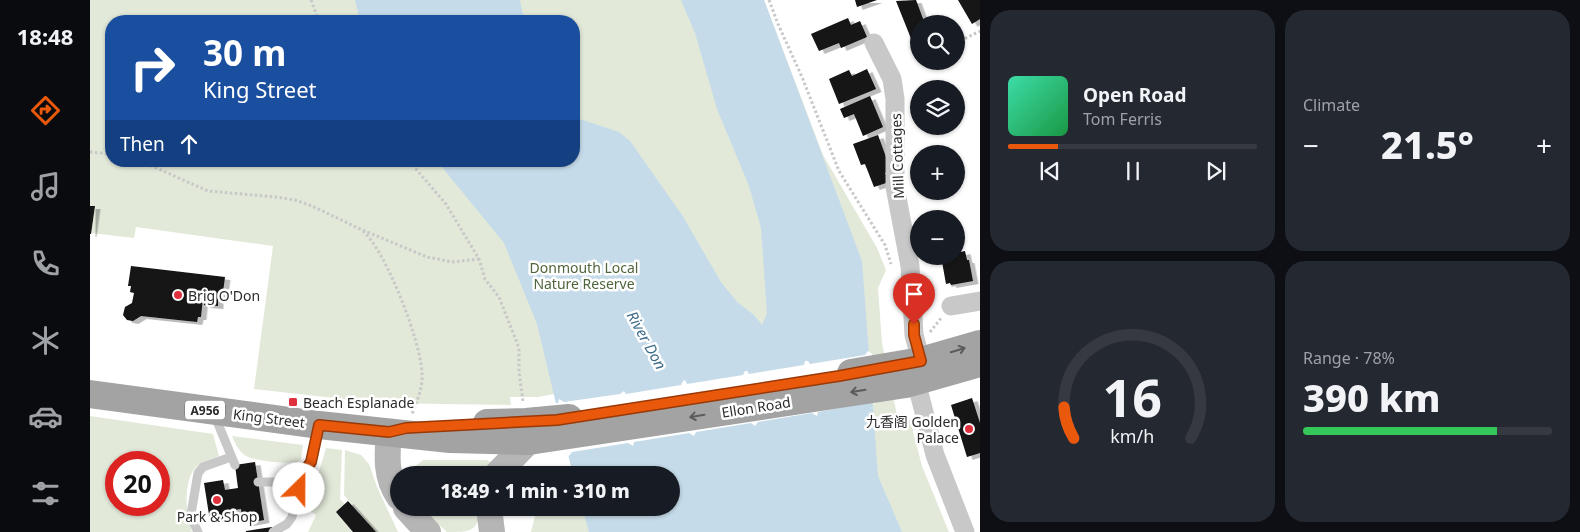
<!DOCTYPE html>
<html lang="en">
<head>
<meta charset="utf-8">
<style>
  :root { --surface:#171b24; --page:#242831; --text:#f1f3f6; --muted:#9ea1a6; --line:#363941; --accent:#ea580c }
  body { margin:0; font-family:"Noto Sans","Noto Sans SC",sans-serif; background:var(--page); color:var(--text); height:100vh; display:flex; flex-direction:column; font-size:19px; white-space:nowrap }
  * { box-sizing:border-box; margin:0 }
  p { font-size:16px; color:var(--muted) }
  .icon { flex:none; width:28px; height:28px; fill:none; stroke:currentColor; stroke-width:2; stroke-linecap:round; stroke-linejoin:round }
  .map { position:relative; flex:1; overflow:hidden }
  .details { display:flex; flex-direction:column; gap:10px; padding:10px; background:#0d0f14; width:600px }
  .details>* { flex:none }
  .hud { position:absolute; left:15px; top:15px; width:475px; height:152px; border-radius:20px; box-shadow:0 1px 4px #0004; background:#1a4fa0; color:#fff; overflow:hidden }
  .controls { position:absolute; left:820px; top:15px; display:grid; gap:10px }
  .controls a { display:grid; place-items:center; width:55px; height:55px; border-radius:50%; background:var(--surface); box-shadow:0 1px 4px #0004; font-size:25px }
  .speed { position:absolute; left:15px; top:451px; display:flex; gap:10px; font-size:25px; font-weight:700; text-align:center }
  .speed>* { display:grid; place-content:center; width:65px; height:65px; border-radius:50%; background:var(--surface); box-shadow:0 1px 4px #0004; line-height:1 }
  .speed .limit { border:8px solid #d22; background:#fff; color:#111 }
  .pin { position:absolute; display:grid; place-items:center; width:42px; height:42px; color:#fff; margin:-51px -21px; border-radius:50% 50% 50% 0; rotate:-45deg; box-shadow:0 0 5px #0007 }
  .pin .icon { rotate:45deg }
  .me { position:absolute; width:55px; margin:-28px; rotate:23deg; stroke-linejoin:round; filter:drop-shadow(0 0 4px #0008) }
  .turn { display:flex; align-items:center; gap:18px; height:105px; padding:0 15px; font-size:22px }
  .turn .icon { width:65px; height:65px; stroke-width:2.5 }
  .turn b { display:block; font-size:35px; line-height:42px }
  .then { display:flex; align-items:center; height:48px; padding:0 15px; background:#0003; gap:10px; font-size:19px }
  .big { font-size:38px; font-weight:800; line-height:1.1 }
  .details .tile { flex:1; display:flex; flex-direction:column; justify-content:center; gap:8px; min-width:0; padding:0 18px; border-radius:20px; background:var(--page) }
  .details .dial { align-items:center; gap:0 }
  .dial svg { height:130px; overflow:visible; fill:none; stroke:var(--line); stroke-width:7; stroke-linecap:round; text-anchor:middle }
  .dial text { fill:var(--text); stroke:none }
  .song { display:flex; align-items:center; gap:15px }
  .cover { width:60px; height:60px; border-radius:8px; background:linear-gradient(135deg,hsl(160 70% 55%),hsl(140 70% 35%)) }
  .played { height:5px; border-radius:2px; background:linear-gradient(90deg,var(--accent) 20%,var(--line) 20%) }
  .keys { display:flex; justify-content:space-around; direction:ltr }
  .heat { display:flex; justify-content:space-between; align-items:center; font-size:28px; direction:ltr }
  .charge { height:8px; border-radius:4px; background:linear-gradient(90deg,#34c759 78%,var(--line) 0) }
  .details .tiles { flex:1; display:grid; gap:10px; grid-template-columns:repeat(2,1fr) }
  .trip { position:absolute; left:300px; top:466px; width:290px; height:50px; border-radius:25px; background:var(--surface); box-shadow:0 1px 4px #0004; font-weight:800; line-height:50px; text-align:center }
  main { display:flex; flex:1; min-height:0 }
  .dock { display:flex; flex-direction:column; width:90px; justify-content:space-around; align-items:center; background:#090b0e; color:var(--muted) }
  .dock .icon { width:35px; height:35px }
  .dock .active { color:var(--accent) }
  .dock b { font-size:22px; color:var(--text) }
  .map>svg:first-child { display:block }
</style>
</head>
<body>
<main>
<nav class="dock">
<b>18:48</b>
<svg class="icon active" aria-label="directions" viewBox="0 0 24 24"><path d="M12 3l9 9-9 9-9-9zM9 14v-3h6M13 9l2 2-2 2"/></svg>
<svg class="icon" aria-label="music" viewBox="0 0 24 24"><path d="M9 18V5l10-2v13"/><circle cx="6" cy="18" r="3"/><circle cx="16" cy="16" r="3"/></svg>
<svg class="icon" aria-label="phone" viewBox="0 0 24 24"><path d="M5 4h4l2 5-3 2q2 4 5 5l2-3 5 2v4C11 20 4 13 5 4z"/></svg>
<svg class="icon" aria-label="climate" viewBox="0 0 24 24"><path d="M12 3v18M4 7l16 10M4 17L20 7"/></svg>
<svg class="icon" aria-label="car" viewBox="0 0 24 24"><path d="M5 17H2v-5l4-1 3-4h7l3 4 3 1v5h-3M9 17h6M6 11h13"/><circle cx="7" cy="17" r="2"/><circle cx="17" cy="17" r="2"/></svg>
<svg class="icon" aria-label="filters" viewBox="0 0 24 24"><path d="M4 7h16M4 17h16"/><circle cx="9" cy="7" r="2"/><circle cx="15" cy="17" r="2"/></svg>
</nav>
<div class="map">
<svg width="890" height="532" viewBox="0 0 890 532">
  <defs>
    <filter id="shadow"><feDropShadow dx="5.5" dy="3" stdDeviation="0" flood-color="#0004"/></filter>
  </defs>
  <rect width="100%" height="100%" fill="#fff"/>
  <path fill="#e2e9d9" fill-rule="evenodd" d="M0,0H674L733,155L787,248L796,270L788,288L792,343L808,420H820L832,466L859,532H441L447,508H581V475L487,390L448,397H420L421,405L289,403L164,389L183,246L46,227L44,238L1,233L5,207L0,206ZM21,21H484V161H21Z
    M0,416L123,434L129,456C122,460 113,461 107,466C93,478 95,516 102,532H0ZM26,462H69V505H26Z
    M142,436L213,445L211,459L208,462C195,464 167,461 156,456C149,452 145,443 142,436Z
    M236,448L252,450L250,499L255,504L246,512L263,532H218L226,515L218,509Z
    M255,450L271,455L279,464L287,487L308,532H285L254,495Z
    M333,460H397L402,463L396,475H315Z
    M330,508H392C386,532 382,532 357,532Z"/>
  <path fill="#c5dbe9" d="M265,0H430L434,21H270Z
    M591,0H674L772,261L788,476L812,532H499L492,508H581V475H483L447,324L414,243L347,161H484V117L529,132L540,141L592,215L631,282L647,302L664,315L672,325L677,313L671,228L659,186L627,109L605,33Z"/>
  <path fill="#fff" d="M778,351L782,354L785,405L783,402L728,412L727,416L722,413L668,422L665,426L661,423L606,432L604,436L599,433L544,442L543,446L538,443L482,452L479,456L474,453L463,404L468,403L469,399L474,402L530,394L534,391L536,394L591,385L593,381L595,380L597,384L653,375L655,371H657L659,374L714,365L715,361H718L720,364L775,355Z"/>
  <path fill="#121212" filter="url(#shadow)" d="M765,0H787L767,7Z
    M826,0L835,24H829V44L824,46L806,1Z
    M868,0H890V19L882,24Z
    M758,18L761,25L770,21L777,37L751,48L749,43L729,51L721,34Z
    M777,69L786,89L749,104L739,79L759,70L762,76Z
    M780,96L793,127L773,136L764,114L754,118L750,109Z
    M788,135L801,171L795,173L799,182L784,187L775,164L771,165L763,144Z
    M0,206H5L1,234H0Z
    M875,251L877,260H879L883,281L861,285L860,283L856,284L851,256H866V253Z
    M41,266L135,277L132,299H128V306L114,305L115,297H113L111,317H108L107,322L51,316L43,321L37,320L33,315L35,307L42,303L44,293L40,292L41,286H38Z
    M882,398L890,423V453L877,457L861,405Z
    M165,462L174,520L153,524L151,509L138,511L139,518L120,521L114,483L133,480L135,490L148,488L145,465Z
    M258,501L286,532H263L246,512Z
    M182,527L183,532H156V531Z"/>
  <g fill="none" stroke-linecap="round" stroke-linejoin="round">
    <path stroke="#c8c8c8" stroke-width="3" stroke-dasharray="2.5 2.5" stroke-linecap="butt" d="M221,0L229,21
      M679,0L688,24L712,77L749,171L795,245L801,264
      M866,43L890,31
      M0,152L21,154
      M46,161L62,166L118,191L186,197L205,200L222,206L270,229L337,257L362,262L389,259
      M319,161L356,204L389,259L395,279L409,297L429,348V372L433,402
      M273,231C296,251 331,342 332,373C333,388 327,401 322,414
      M840,332L852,317"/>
    <path stroke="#c8c8c8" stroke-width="9" d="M124,414L145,465
      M168,482H185L211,476L221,462L229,427
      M108,532L104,524L101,514L108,473L113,467L141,457
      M183,532L197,524L202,517L211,476"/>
    <path stroke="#c8c8c8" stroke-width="19" d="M784,43L802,79L805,99V187L820,266L824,335L831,361
      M861,306L890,301
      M826,381L845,455L875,532"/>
    <path stroke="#b5b5b5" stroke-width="26" d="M299,432C297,455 295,477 309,497
      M406,475L439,441
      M316,508L338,532
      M399,508L402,532"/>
    <path stroke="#a3a3a3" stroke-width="28" d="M761,373L831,361L890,344
      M0,394L229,425L360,439L439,441L816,384L890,363
      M397,423L436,422L479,418"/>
  </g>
  <defs><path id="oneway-shaft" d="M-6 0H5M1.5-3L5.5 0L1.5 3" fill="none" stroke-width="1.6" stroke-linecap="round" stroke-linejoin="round" transform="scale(1.25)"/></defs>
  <g stroke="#5b5b5b">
    <use href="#oneway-shaft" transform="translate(868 350) rotate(-17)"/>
    <use href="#oneway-shaft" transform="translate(768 391) rotate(171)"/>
    <use href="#oneway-shaft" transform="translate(607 416) rotate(171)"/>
  </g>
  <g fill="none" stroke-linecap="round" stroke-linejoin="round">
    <defs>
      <path id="route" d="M209,489L211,476L221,462L229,425L299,432L316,428L467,420L749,376L831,361L824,335V324"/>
    </defs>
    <use href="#route" stroke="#983908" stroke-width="12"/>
    <use href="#route" stroke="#ea580c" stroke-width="9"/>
  </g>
  <g fill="#df313d" stroke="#fff" stroke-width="2">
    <circle cx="88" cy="295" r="5"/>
    <rect x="198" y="397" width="10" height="10" rx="2.5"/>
    <circle cx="879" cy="429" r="5"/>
    <circle cx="127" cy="500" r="5"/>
  </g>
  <g text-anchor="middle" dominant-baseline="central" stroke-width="5" stroke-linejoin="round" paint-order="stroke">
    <rect fill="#fff" stroke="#6b6b6b" stroke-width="1" x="95" y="400.5" width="40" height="19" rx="4"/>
    <g font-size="12" font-weight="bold" fill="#2b2b2b">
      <text x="115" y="410">A956</text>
    </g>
    <g font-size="14" fill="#2b2b2b" stroke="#fff">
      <text transform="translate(807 156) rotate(-92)">Mill Cottages</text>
      <text transform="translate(666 407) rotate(-9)">Ellon Road</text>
      <text transform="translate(179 418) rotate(7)">King Street</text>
    </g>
    <g font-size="14" fill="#4f653b" stroke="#fff">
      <text x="494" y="267">Donmouth Local<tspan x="494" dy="16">Nature Reserve</tspan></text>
    </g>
    <g font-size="14" fill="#2b2b2b" stroke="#fff" text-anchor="start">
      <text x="98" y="295">Brig O'Don</text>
      <text x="213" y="402">Beach Esplanade</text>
      <text x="869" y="421" text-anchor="end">九香阁 Golden<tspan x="869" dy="16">Palace</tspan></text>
      <text x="127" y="516" text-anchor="middle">Park &amp; Shop</text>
    </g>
    <g font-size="15" font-style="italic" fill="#3d6c8a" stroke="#fff">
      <text transform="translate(557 340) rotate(61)">River Don</text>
    </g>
  </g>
</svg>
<div class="controls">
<a><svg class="icon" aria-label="search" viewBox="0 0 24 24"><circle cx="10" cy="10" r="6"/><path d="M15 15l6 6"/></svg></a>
<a><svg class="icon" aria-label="layers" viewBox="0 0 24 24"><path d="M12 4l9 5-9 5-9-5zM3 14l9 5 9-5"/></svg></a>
<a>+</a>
<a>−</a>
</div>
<div class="speed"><div class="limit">20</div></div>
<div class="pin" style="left:824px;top:324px;background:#d93025"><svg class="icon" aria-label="arrive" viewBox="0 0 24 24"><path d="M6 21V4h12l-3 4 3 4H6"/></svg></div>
<svg class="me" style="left:209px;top:489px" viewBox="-20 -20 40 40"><circle r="19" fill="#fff"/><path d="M0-13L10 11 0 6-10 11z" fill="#ea580c"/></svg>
<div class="trip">18:49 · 1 min · 310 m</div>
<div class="hud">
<div class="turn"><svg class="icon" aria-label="right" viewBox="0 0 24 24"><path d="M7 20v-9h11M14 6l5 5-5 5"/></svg><div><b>30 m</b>King Street</div></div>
<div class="then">Then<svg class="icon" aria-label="ahead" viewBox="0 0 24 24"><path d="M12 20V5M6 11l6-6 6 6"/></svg></div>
</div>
</div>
<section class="details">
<div class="tiles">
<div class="tile">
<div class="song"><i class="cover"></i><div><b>Open Road</b><p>Tom Ferris</p></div></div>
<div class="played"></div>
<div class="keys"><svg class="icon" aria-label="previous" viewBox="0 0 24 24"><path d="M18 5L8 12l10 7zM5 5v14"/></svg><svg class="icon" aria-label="pause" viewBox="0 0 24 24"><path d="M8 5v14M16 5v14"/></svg><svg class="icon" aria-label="next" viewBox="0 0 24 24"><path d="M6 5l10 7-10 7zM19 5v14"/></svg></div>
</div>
<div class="tile"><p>Climate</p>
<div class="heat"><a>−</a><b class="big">21.5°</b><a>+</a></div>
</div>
<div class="tile dial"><svg viewBox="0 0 100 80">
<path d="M14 69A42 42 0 1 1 86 69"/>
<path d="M14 69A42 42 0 0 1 8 50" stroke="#ea580c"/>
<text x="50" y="56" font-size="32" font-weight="700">16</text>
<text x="50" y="72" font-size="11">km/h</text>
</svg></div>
<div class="tile"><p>Range · 78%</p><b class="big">390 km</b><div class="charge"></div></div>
</div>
</section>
</main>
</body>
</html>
